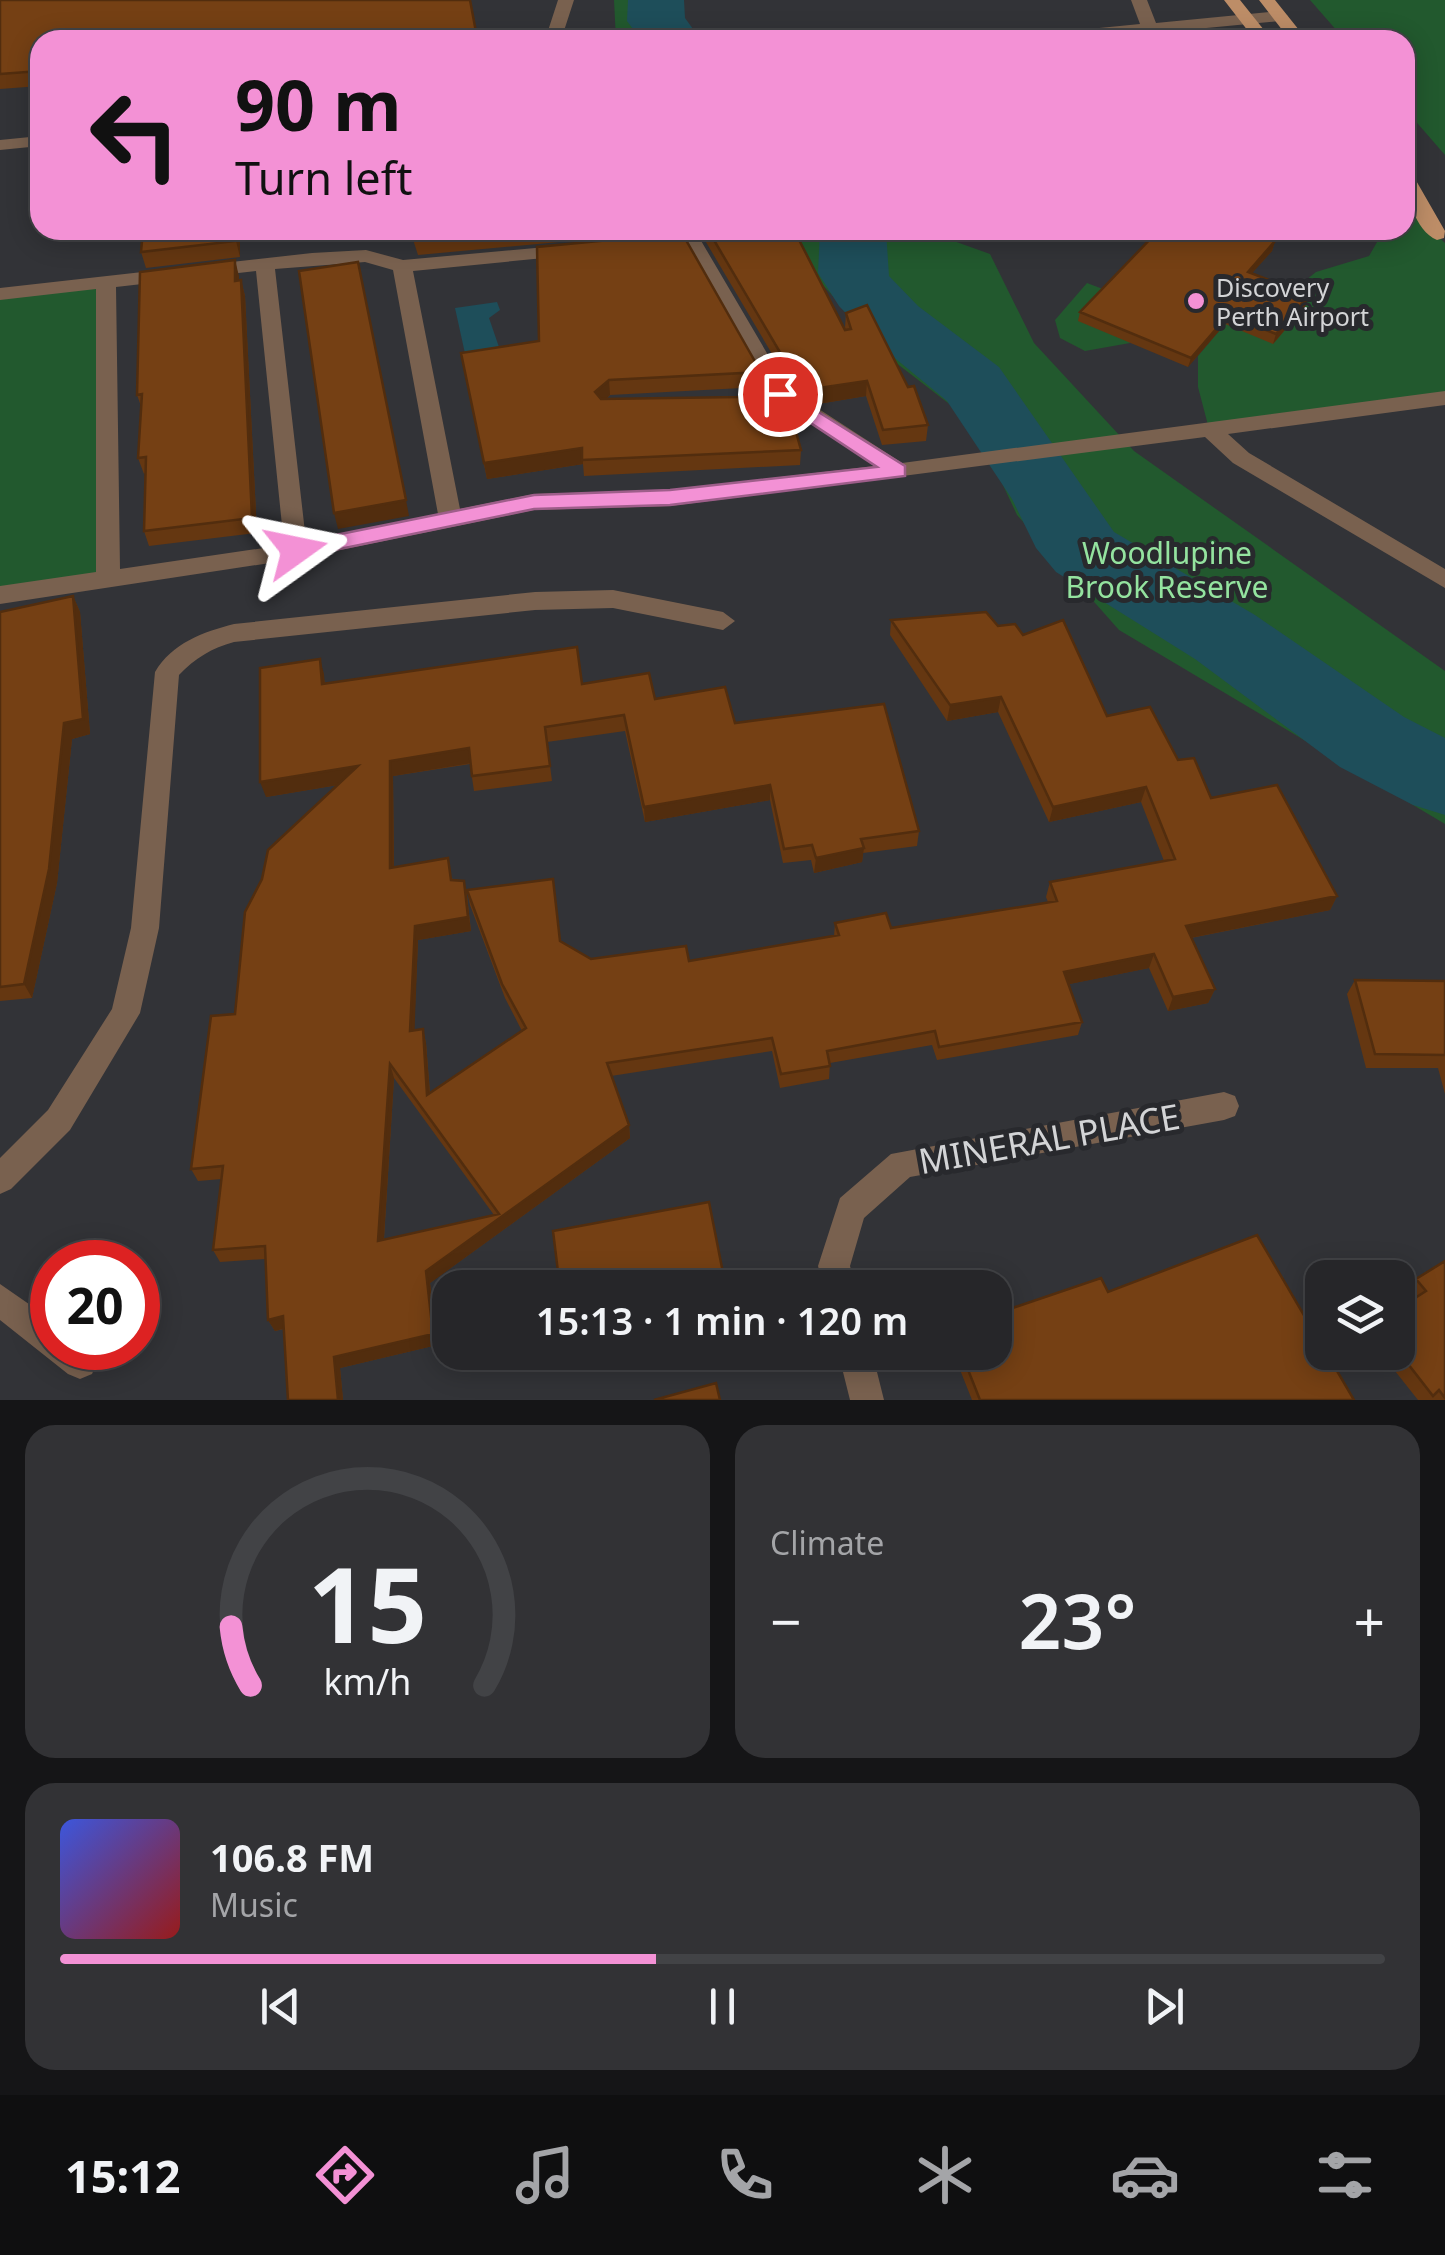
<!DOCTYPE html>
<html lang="en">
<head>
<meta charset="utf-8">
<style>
  :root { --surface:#262629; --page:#323235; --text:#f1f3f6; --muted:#a4a5a8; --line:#424346; --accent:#f391d5 }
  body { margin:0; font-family:"Noto Sans",sans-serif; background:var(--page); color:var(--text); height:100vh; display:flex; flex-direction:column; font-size:38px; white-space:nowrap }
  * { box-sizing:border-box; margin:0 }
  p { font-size:32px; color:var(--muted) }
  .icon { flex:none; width:55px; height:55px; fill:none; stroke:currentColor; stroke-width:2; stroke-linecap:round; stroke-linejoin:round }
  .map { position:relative; height:1400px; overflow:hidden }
  .side { display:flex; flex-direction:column; gap:25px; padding:25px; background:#151517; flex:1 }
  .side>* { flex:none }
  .guide { position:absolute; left:30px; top:30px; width:1385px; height:210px; border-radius:30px; box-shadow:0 5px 25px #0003,0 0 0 2px var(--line); background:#f391d5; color:#111; overflow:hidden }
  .tools { position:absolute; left:1305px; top:1260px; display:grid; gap:20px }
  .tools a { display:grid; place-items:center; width:110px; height:110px; border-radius:20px; background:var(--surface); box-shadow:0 5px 25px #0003,0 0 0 2px var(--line); font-size:50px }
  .speed { position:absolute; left:30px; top:1240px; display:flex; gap:20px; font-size:50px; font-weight:700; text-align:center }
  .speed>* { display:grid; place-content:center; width:130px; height:130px; border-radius:50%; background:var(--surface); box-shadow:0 5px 25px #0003,0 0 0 2px var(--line); line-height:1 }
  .speed .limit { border:15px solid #d22; background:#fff; color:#111 }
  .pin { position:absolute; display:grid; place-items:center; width:85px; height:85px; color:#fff; margin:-42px; border:5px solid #fff; border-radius:50%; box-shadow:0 2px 10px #0007 }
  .me { position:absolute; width:110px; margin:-55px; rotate:78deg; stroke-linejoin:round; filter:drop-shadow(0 0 8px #0008) }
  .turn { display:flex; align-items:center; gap:35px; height:210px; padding:0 40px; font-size:45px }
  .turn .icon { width:130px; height:130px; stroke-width:2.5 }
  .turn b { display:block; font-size:70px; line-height:85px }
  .big { font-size:75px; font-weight:600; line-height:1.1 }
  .side .widget { flex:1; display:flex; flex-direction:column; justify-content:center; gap:15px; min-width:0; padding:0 35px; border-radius:30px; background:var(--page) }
  .side .dial { align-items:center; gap:0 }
  .dial svg { height:260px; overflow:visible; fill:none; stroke:var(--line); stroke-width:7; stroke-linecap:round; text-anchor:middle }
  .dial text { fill:var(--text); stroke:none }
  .song { display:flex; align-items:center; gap:30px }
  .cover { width:120px; height:120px; border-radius:15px; background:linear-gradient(135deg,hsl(230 70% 55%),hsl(0 70% 35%)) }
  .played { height:10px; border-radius:5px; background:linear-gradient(90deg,var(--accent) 45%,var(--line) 45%) }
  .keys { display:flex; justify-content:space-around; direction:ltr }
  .heat { display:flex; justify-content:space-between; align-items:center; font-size:55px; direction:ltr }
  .side .tiles { flex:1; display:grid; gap:25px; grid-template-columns:1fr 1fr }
  .widget:last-child { grid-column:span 2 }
  .trip { position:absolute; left:432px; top:1270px; width:580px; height:100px; border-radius:30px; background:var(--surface); box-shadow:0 5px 25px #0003,0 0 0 2px var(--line); font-weight:600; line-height:100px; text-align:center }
  .tab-bar { display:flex; height:160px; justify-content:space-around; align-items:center; background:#0f0f10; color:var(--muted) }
  .tab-bar .icon { width:70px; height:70px }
  .tab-bar .current { color:var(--accent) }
  .tab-bar b { font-size:45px; color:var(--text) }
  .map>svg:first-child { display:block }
</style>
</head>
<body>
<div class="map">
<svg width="1445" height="1400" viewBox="0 0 1445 1400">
  <rect width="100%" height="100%" fill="#323337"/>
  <path fill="#22592e" d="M614,0H673L669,40H616Z
    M1310,0H1445V155L1405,109V40H1345Z
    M1405,205L1445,243V398L1209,429L1198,387V356L1225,324L1285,297L1316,272L1369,256L1384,230H1405Z
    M784,230H923L990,254L1034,343L1134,451L1445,671V824L1119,630L1017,515L974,423L891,359L808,269Z
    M106,282L108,580L0,595V294Z
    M1087,283L1108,291L1130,343L1085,351L1060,338L1055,320Z"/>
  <path fill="#1e4e5a" d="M497,302L500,310L489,318L500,350L466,358L455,308Z"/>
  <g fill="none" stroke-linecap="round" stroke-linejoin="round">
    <path fill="#1e4e5a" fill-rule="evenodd" d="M628,0H684L685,18L701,40H641L627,21Z
      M820,230H886L889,276L918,306L999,367L1114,532L1255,615L1404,717L1445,738V815L1413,805L1340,767L1195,659L1056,572L1036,548L1012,499L947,401L868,336L839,306L818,273Z"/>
    <path fill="#79614f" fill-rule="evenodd" d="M558,0H574L561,40H545Z
      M1131,0H1147L1156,23L1280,11L1288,16L1280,21L1080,40H1020L1028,35L1140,24Z
      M40,136V146L0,150V140Z
      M690,233L700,239L788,389L902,463L1445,391V405L1228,434L1249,453L1445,569V588L1233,463L1205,437L670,506L534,510L296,559L0,604V586L96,572V289L0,300V288L312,253L366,250L403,260L568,245L575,247V255L413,271L460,509L534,494L670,490L875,466L773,399L684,245L653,249L643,243L653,237ZM365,262L393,270L438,514L306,541L275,269ZM256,271L284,545L120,569L116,287Z
      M613,590L723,612L735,621L723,630L613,608L535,610L234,642C212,648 195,658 179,675L159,928L140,1013L70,1130L11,1189L0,1194V1158L48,1110L112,1009L131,928L155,672C172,643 203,632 234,624L535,592Z
      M1224,1092L1235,1096L1239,1106L1235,1116L1224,1120L910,1177L864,1218L850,1266L856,1288H824L818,1266L840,1198L891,1154Z
      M0,1284L52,1320V1348L92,1350L97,1362L92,1374L80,1379L68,1374L0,1320Z
      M838,1352H872L884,1400H850Z"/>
    <path fill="#bd8d67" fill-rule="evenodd" d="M1224,0H1240L1272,40H1255Z
      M1259,0H1275L1307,40H1290Z
      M1405,171L1414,177L1445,231L1444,238L1437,240C1415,231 1405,193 1405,171Z"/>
  </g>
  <path fill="#653711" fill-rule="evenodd" d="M0,0L40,40V86L0,89Z
    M240,230V257L146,268L141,252Z
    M410,230H689L418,255Z
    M692,230H794L845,328L846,313L928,425L926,441L882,445L866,396L818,404L791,386L703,237Z
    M1249,232L1275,241L1272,251L1252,273L1306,305L1273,344L1225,324L1188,367L1078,321L1080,312Z
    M235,260L239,281L241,280L245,296L257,533L149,546L144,531L145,473L144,474L138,458L141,406L137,395Z
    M461,353L761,372V387L610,395L606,399L801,450L800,465L584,476L583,464L487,479Z
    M73,596L80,612L90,734L72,739L57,883L32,998L0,1001V612Z
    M891,620L998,626L1023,635L1107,716L1178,760L1211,798L1337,896L1330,910L1191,938L1215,989L1208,1003L1168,1011L1149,968L1069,984L1082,1022L1078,1035L937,1060L932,1045L830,1063L829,1079L780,1088L772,1051L611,1076L629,1125L630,1138L430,1283L437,1345L340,1368L343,1400H288L284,1329L275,1331L268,1320L265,1259L220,1262L213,1250L222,1179L198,1181L191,1169L235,1014L338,785L266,797L320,659L325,684H582L655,699L735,723L919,831L917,846L863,853L862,862L814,873L811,860L783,863L770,800L645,822L625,731L547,742L552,781L474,791L470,764L393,776L394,867L464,881L467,895L471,931L418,940L414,1030L423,1029L426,1043L430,1093L522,1031L505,998L470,905L467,890L560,941L591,959L689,961L834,936L835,923L891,928L1048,902L1046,897L1050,882L1164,861L1141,802L1049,822L998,712L947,721L890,635ZM394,1078L494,1215L384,1239Z
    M1355,980L1445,981V1094L1438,1068H1366L1347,994Z
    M1445,1261V1400H1418L1380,1352H1398V1309L1413,1299L1406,1290L1416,1279Z
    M1108,1292L1354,1400H972L953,1352H995Z
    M678,1352H698L679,1356Z"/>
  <path fill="#522d0e" d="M476,32L477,40H413Z
    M236,230H240V257L236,241Z
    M1275,241L1272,251L1245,281L1248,272Z
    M235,260L239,276V297L235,281Z
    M241,280L245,296L257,533L252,518Z
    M1309,295L1306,305L1273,344L1276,334Z
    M1228,315L1225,324L1188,367L1191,358Z
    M609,380L610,395L596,408L595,392Z
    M867,381L866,396L818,404L819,388Z
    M582,448L583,464L487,479L484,463Z
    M406,500L409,516L338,529L334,513Z
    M73,596L80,612L90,734L72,739L57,883L32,998L24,984Z
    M320,659L324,674L326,700L322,684Z
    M1001,697L998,712L947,721L950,705Z
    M469,748L472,763L393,776L394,883L390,868V761Z
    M358,766L362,781L266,797L260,782Z
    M770,785V800L645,822L644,807Z
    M1146,787L1141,802L1049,822L1053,807Z
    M864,848L862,862L814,873L816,858Z
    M464,881L471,931L418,940L414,1044L410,1031L415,926Z
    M1337,896L1330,910L1180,940L1186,926Z
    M1154,954L1149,968L1060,986L1064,972Z
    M1215,989L1208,1003L1168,1011L1173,997Z
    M423,1029L426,1043L431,1108L427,1095Z
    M390,1064L394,1078L383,1252L378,1241Z
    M629,1125L630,1138L430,1283L437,1345L340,1368L343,1400H338L334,1357L426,1271Z
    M283,1316L289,1327L275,1331L268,1320Z"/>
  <path fill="#754014" stroke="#522d0e" stroke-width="2.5" fill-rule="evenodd" d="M0,0H470L476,32L413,40H40V81H38L39,71L0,74Z
    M143,230H236V241L141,252Z
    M412,230H516L415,239Z
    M708,230H794L845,330L851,329L846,313L867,305L908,387L914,386L928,425L883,430L867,381L819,388L791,371Z
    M1159,230H1248L1275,241L1248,272L1309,295L1276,334L1228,315L1191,358L1080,312Z
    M682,233L761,372L609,380L595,392L601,399L740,397L777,390L786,396L801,450L582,460V448L484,463L461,353L539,341L537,247Z
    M235,260V281L241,280L252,518L144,531L146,457L138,458L142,394L137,395L140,272Z
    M358,262L406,500L334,513L299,271Z
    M73,596L83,719L64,723L49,869L24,984L0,987V612Z
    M986,612L998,626L1015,624L1023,635L1063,620L1107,716L1150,707L1178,760L1194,758L1211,798L1277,785L1337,896L1186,926L1215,989L1173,997L1154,954L1064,972L1082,1022L939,1047L935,1031L827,1051L830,1066L781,1074L772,1038L607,1063L629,1125L426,1271L433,1334L334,1357L338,1400H288L283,1316L268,1320L265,1246L213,1250L223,1166L191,1169L211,1016L235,1014L245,912L262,879L268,850L358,766L260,782V668L320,659L322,684L577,647L582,684L649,673L655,699L725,687L735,723L884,704L919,831L861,839L864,848L816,858L812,845L784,849L770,785L644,807L624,715L545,727L550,766L472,776L469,748L390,761V868L448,858L451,880L464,881L468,917L415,926L410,1031L423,1029L427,1095L526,1028L502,984L467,890L553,879L560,941L591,959L686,946L689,961L839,935L835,923L886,913L891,928L1057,901L1050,882L1175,859L1146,787L1053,807L1001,697L950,705L891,620ZM390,1064L499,1214L378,1241Z
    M1355,980L1445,981V1055L1375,1054Z
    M709,1202L726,1288H560L553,1231Z
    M1257,1235L1322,1346V1352H1326L1354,1400H980L961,1352H995V1314L1101,1278L1108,1292Z
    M1445,1261V1398L1439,1390L1433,1396L1398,1351V1309L1426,1291L1416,1279Z
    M716,1383L720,1400H654Z"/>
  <path fill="#f391d5" stroke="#9e5e8a" stroke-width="2.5" d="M780,388L905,466V476L670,505L534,509L296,558L285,550L296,543L534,495L670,490L877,467L773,398V390Z"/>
  <circle fill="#f391d5" stroke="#28292d" stroke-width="4" cx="1196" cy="301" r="10"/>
  <g text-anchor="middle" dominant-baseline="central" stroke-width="10" stroke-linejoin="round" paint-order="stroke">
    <g font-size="25" fill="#d3d4d6" stroke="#28292d" text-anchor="start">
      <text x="1216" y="287">Discovery<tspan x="1216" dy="29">Perth Airport</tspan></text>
    </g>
    <g font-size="30" fill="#94e39f" stroke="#28292d">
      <text x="1167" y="552">Woodlupine<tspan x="1167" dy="34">Brook Reserve</tspan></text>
    </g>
    <g font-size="35" fill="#d3d4d6" stroke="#28292d">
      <text transform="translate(1049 1138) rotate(-10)">MINERAL PLACE</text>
    </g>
  </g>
</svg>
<div class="tools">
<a><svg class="icon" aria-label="layers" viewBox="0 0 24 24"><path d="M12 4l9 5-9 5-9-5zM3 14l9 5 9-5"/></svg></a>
</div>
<div class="speed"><div class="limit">20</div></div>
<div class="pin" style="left:780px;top:394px;background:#d93025"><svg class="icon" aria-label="arrive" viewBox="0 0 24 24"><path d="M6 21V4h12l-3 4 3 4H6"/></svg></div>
<svg class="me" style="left:296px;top:550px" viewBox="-20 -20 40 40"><path d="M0-17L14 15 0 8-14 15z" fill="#f391d5" stroke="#fff" stroke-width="4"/></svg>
<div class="trip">15:13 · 1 min · 120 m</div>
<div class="guide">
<div class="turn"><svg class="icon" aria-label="left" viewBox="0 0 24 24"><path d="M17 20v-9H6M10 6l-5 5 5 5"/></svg><div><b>90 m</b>Turn left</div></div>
</div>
</div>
<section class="side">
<div class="tiles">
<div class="widget dial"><svg viewBox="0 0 100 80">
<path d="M14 69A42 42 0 1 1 86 69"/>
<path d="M14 69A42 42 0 0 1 8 51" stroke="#f391d5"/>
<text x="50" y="56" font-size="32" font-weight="700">15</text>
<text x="50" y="72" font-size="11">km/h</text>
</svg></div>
<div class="widget"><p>Climate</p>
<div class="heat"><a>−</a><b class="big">23°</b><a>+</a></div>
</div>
<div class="widget">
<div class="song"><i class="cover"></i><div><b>106.8 FM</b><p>Music</p></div></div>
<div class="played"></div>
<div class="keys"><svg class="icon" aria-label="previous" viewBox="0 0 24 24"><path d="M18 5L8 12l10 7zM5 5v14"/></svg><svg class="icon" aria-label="pause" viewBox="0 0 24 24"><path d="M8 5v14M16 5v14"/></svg><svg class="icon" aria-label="next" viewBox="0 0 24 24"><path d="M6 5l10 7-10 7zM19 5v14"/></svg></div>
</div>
</div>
</section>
<nav class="tab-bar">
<b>15:12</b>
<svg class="icon current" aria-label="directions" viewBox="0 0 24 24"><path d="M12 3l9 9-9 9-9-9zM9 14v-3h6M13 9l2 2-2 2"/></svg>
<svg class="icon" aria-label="music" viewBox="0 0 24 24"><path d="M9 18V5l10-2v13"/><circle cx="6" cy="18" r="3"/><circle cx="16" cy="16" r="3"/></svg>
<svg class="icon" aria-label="phone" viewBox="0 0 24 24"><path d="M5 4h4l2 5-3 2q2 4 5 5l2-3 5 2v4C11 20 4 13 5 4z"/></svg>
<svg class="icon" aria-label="climate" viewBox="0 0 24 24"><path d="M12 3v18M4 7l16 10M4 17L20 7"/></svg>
<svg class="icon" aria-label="car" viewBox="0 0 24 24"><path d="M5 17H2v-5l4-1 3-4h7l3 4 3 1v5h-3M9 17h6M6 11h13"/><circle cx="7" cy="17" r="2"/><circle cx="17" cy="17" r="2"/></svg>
<svg class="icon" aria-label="filters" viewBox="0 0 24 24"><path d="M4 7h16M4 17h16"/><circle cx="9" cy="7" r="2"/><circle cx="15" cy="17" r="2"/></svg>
</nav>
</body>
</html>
